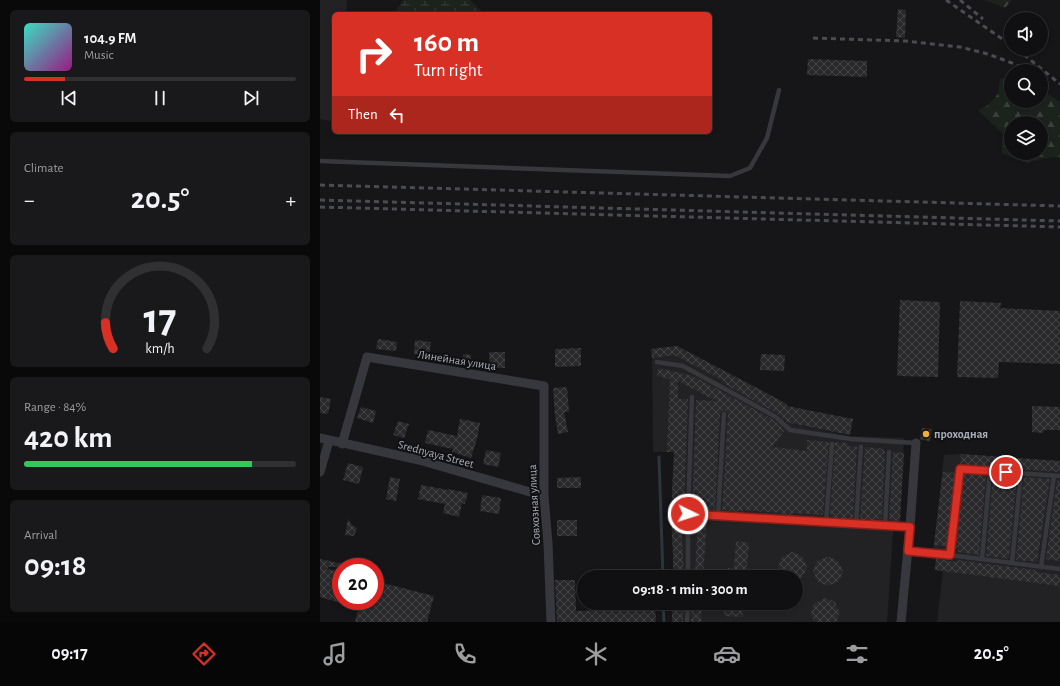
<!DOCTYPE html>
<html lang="en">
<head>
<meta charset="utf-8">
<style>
  :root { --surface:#101012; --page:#19191b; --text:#f1f3f6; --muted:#9c9d9f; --line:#303032; --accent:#d93025 }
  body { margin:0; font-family:"Alegreya Sans",sans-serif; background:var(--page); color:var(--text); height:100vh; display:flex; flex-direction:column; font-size:15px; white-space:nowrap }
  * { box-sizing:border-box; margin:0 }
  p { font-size:13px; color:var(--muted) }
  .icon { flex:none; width:22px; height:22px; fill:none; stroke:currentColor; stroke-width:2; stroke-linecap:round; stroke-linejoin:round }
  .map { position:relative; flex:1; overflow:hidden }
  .panel { display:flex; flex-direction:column; gap:10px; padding:10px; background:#09090a; width:320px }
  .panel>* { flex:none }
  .banner { position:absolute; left:12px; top:12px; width:380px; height:122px; border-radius:6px; box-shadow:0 2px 6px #0003,0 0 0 1px var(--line); background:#d93025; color:#fff; overflow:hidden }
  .tools { position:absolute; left:684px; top:12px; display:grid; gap:8px }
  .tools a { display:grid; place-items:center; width:44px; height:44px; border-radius:50%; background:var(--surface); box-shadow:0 2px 6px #0003,0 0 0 1px var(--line); font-size:20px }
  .speed { position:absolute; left:12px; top:558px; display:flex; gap:8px; font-size:20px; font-weight:700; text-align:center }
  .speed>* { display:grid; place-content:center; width:52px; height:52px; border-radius:50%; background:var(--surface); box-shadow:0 2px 6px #0003,0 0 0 1px var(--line); line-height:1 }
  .speed .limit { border:6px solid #d22; background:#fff; color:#111 }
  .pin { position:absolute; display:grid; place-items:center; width:34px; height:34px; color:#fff; margin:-17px; border:2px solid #fff; border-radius:50%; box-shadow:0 1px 4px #0007 }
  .me { position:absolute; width:44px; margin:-22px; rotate:94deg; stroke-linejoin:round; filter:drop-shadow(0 0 3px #0008) }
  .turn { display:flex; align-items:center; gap:14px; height:84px; padding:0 16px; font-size:18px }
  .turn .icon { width:52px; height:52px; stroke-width:2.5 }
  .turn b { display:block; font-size:28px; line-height:34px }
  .then { display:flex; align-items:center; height:38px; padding:0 16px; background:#0003; gap:8px; font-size:15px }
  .big { font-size:30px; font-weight:700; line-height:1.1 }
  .panel .widget { flex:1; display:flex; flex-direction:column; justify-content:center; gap:6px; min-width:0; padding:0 14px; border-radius:6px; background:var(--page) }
  .panel .dial { align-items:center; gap:0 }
  .dial svg { height:104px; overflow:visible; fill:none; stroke:var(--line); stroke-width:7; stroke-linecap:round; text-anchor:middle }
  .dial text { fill:var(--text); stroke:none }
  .song { display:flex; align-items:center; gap:12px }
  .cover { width:48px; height:48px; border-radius:6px; background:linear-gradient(135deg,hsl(170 70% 55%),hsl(310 70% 35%)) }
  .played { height:4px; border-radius:2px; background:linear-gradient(90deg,var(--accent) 15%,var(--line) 15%) }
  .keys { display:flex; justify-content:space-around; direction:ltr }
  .heat { display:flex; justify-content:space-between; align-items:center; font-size:22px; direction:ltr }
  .charge { height:6px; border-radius:3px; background:linear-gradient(90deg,#34c759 84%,var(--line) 0) }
  .trip { position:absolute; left:257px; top:570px; width:226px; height:40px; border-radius:20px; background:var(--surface); box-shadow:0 2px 6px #0003,0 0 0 1px var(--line); font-weight:700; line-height:40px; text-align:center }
  .dock { display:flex; height:64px; justify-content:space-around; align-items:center; background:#060607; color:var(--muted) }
  .dock .icon { width:28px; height:28px }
  .dock .on { color:var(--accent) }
  .dock b { font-size:18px; color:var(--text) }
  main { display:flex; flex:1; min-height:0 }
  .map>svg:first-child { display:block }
</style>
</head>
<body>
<main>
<section class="panel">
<div class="widget">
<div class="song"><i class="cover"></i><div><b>104.9 FM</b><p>Music</p></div></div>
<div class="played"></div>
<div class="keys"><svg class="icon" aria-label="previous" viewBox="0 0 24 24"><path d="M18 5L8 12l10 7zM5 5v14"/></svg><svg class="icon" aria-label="pause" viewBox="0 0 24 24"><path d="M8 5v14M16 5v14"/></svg><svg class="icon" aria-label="next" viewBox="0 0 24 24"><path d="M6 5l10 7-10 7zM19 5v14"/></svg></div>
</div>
<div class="widget"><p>Climate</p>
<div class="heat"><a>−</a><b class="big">20.5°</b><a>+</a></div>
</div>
<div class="widget dial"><svg viewBox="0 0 100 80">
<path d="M14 69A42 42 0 1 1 86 69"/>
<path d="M14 69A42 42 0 0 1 8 49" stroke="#d93025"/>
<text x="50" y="56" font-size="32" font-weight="700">17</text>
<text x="50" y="72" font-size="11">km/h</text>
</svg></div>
<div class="widget"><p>Range · 84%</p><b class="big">420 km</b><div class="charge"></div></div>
<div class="widget"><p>Arrival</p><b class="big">09:18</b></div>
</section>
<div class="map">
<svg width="740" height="622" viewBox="0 0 740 622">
  <defs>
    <pattern id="forest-firs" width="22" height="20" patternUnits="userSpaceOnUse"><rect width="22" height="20" fill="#1c231d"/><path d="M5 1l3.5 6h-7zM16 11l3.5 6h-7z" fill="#3a403c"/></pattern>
    <pattern id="wetland-marsh" width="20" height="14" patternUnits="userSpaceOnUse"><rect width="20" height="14" fill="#1c231d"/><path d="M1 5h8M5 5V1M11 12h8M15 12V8" fill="none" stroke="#3a403c"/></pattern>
    <pattern id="building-cross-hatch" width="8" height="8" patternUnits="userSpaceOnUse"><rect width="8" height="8" fill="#29292c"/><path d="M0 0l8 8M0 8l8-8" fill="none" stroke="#454548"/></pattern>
  </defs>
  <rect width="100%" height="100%" fill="#161618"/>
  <path fill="#222225" d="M0,0H27L26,14H14V122L0,119Z
    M357,346L467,404L464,422L530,436L584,438L580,521L573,532L567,622H352V603H476V577H353V554L351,515L354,452H333L332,358L331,349Z
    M641,454L740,461V622H617L623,571L615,570L616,559H612L624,455Z"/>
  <path fill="url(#forest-firs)" fill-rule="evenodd" d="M664,0H692L685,8Z
    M691,76V101H721V90L740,102V158L733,157L706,163L682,153V140L684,135C676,126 666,119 658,110L667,106L678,94L680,79ZM691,123H721V153H691Z"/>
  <path fill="url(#wetland-marsh)" d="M83,0H150L164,14H74Z"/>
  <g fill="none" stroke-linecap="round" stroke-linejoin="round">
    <path stroke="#2c353c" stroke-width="3" d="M339,457L343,577
      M343,603L344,622"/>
  </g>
  <path fill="url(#building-cross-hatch)" d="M578,9L586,10L585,38L576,37Z
    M488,59L547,61V77L487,75Z
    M580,300L620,302L618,377L577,376Z
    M640,301L681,303L680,308L740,311V364L679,362L678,378L637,377Z
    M58,339L77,342L76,351L56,349Z
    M95,340L111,342L109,356L94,354Z
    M357,346L467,404V406L533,419L530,435L470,423L469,424L458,414L401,382L405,383L406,382L354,355L332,358L331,349Z
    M261,348V366L235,367V349Z
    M169,352H185V368H170Z
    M143,354L151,355V364L142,363Z
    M441,354L465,355L464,371L440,370Z
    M338,368L373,376L454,420L465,430L452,447L487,451V440L509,442L503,515L472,513V515L461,514V513L423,510V512L402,510L408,414L406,411L404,410L401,412L400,414L395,510H387V511H378V509H372L376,400L396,401L358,381V399H368L364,508H362L361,516L364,577H353V554L351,515L354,452H347L350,379L337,376Z
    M247,387L249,412H244L248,432L238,434L235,416L233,388Z
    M0,397L11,399L8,414L0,413Z
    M712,406L740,407V430H724L723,433L712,432Z
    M41,407L56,411L53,423L37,418Z
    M140,419L160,423L157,439L151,458L132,452L133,449L105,443L108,430L137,436Z
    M78,421L89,424L84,438L73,435Z
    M602,428L612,429L610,441L601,440L600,438Z
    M515,442L528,443V446L537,447L533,519L512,518L513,516L510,515Z
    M545,447L564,449V452H565L562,519H559V521L540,520Z
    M166,450L181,453L178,467L163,464Z
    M573,452L584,453L580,521L569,520Z
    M641,454L740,461V472L640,465Z
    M28,463L43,467L39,484L23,480Z
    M623,472L637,473L626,546L614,545Z
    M644,473L666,475L659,555L638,552V548L634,547Z
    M673,475L697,477L689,559L666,556Z
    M70,477L80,479L76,501L66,499Z
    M261,477V488H237V478Z
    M704,477L730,479L717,562L696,560Z
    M737,480H740V561L726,559Z
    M101,485L128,490V489L148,493L145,504L142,503L139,517L123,513L125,504L98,499Z
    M162,495L181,498L179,514L160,511Z
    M378,518L387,519L383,577H375Z
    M28,519L33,526L37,528L34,536L25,535Z
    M237,520H257V536H237Z
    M416,541L429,543L426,577H407L408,568H414Z
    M472,552L475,553L482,556L487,567L483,577L476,580V577H462L458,568L462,557Z
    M507,557H510L518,561L523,571L519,581L508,586L498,582L493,571L497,561Z
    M0,559L23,564V567H8L7,569L21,572V603L0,597Z
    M616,559L637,562V560L716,570V572L740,575V586L615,570Z
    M235,580H255L256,611L314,609V603H335L336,622H237Z
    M55,581L114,596L107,622H35L39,607L24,604V601H55Z
    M506,598L515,602L520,613L516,622H494L491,614L494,603Z
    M352,603H364L363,622H352Z
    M372,603H382L381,622H371Z
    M405,603H424L423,617L404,616Z"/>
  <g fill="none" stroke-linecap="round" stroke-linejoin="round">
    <path stroke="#37383d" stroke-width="4.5" d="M0,161L410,176L430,168L447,138L459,90
      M337,362L363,366L456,417L470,430L531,439L596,443
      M368,514L372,397
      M398,516L404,414
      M506,522L512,444
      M536,524L541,447
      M565,526L569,452
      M588,551L629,555L740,569
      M629,555L641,469L740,476
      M662,559L670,471
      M692,563L701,473
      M721,567L734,476
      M368,577V514L590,527
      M367,622L368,603"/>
    <path stroke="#37383d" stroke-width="9" d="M0,438L99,460L224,496
      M22,444L47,357L224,386V496L228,543L231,622
      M0,472L9,441
      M581,622L590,527L596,443"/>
    <path stroke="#4a4c52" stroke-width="3" stroke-dasharray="5 4" stroke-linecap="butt" d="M626,0L691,45
      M640,0L663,19
      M493,38L585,41L640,47L668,54L692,63L710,71
      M697,49L740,84
      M0,185L740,206
      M0,200L740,221
      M0,207L740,227"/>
  </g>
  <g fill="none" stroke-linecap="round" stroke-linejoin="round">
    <defs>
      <path id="route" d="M368,514L590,527L588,551L630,555L640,469L686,472"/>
    </defs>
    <use href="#route" stroke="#8d1f18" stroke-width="10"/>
    <use href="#route" stroke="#d93025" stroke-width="7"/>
  </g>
  <circle fill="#f2b134" stroke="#111113" stroke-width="1.5" cx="606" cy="434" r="4"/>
  <g text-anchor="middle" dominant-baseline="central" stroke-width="4" stroke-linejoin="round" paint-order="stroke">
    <g font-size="12" fill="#a8adb8" stroke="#111113">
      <text transform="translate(137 360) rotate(9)">Линейная улица</text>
      <text transform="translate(116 454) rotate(15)">Srednyaya Street</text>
      <text transform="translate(214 505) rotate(-93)">Совхозная улица</text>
    </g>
    <g font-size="12" font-weight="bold" fill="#a8adb8" stroke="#111113" text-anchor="start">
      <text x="614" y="434">проходная</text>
    </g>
  </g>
</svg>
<div class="tools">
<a><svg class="icon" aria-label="sound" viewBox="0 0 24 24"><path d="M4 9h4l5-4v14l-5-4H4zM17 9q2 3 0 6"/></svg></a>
<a><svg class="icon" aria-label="search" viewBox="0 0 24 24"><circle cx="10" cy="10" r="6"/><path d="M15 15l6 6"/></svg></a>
<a><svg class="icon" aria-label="layers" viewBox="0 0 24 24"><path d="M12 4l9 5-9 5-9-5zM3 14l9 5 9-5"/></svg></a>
</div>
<div class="speed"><div class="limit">20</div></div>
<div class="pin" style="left:686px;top:472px;background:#d93025"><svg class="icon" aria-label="arrive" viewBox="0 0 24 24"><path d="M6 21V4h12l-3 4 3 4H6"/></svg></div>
<svg class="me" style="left:368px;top:514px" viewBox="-20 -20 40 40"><circle r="17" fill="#d93025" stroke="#fff" stroke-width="3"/><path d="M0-11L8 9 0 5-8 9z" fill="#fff"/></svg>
<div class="trip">09:18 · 1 min · 300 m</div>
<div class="banner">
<div class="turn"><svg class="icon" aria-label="right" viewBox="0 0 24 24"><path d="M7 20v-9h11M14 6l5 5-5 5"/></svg><div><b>160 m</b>Turn right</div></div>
<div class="then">Then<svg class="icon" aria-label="left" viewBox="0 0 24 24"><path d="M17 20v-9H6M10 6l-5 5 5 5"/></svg></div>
</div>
</div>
</main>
<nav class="dock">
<b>09:17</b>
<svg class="icon on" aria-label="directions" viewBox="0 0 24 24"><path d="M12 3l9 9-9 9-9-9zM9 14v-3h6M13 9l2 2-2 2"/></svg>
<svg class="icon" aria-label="music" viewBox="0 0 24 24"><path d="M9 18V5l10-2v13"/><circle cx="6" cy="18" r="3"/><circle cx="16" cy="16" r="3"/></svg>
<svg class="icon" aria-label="phone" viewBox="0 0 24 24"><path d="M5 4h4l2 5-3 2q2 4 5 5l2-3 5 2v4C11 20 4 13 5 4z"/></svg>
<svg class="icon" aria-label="climate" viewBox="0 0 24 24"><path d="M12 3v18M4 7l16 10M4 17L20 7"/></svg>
<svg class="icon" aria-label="car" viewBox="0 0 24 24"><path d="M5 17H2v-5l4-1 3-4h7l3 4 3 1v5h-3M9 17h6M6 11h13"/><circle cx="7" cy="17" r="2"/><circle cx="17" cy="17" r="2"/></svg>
<svg class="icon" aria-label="filters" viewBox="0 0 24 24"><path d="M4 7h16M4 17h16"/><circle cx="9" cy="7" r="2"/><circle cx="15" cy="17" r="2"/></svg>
<b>20.5°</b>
</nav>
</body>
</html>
